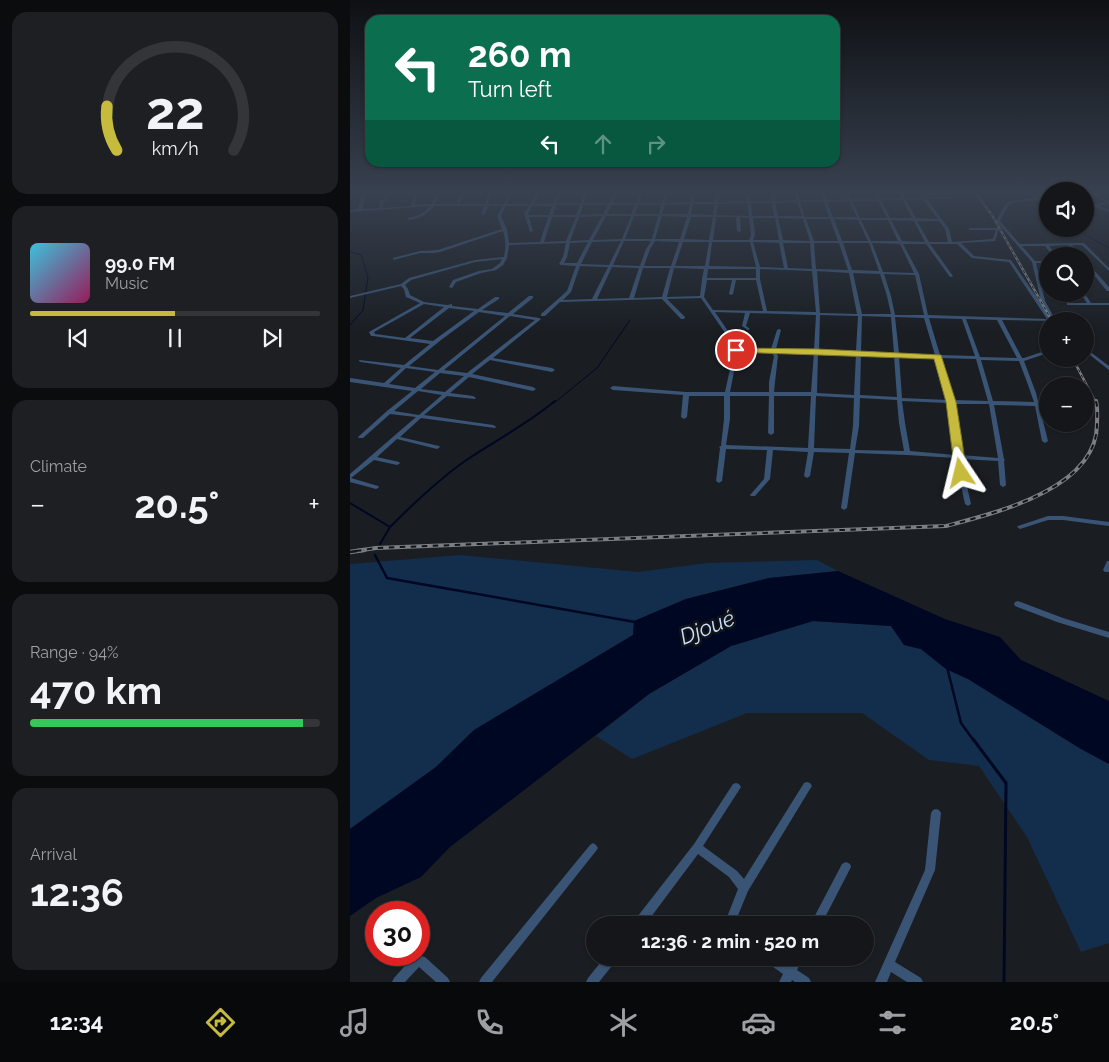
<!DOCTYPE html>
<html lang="en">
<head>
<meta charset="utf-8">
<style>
  :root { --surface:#14161a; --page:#1d1f23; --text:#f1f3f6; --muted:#9d9fa2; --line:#333539; --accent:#c6bb3c }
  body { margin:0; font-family:Raleway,sans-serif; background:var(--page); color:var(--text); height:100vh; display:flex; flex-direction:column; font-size:19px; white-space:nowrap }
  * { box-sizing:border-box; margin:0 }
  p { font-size:16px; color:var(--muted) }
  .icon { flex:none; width:28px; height:28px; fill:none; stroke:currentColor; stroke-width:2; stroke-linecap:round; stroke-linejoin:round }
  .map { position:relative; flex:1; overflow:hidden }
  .sheet { display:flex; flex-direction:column; gap:12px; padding:12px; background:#0b0c0e; width:350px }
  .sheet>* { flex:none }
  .banner { position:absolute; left:15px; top:15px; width:475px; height:152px; border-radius:15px; box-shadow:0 1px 4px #0004,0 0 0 1px var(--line); background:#0b6e4f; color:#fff; overflow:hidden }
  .fabs { position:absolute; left:689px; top:182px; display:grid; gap:10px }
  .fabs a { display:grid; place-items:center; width:55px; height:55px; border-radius:50%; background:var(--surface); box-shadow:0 1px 4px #0004,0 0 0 1px var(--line); font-size:25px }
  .speed { position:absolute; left:15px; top:901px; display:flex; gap:10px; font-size:25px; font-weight:700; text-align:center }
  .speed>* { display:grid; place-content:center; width:65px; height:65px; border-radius:50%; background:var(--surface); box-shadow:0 1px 4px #0004,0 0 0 1px var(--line); line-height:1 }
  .speed .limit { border:8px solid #d22; background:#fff; color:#111 }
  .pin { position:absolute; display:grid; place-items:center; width:42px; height:42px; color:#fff; margin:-21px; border:2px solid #fff; border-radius:50%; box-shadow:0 1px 5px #0007 }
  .me { position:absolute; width:55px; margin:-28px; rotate:350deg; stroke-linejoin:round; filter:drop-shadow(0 0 4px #0008) }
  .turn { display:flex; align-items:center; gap:18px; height:105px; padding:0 20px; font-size:22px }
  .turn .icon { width:65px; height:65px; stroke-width:2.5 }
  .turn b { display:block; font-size:35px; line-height:42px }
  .lanes { display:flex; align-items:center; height:48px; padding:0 20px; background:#0003; justify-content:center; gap:25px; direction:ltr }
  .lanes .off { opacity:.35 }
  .big { font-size:38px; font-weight:700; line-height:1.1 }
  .sheet .widget { flex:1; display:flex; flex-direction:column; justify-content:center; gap:8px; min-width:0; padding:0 18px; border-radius:15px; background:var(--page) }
  .sheet .dial { align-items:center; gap:0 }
  .dial svg { height:130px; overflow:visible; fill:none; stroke:var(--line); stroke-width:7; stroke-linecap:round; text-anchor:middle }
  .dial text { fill:var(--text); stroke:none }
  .song { display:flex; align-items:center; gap:15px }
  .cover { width:60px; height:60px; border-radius:8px; background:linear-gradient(135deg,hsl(190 70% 55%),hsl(330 70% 35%)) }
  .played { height:5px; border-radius:2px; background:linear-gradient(90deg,var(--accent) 50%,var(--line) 50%) }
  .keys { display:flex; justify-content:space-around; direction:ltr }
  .heat { display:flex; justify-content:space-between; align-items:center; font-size:28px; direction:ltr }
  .charge { height:8px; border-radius:4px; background:linear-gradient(90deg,#34c759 94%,var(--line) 0) }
  .trip { position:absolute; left:236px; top:916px; width:288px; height:50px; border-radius:25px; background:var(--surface); box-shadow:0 1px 4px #0004,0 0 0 1px var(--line); font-weight:700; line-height:50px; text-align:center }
  .tab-bar { display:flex; height:80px; justify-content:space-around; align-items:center; background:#08090a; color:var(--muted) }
  .tab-bar .icon { width:35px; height:35px }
  .tab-bar .current { color:var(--accent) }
  .tab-bar b { font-size:22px; color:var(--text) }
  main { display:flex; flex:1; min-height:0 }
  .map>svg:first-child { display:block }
</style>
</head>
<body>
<main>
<section class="sheet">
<div class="widget dial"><svg viewBox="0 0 100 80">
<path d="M14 69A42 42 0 1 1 86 69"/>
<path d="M14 69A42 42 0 0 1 8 42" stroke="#c6bb3c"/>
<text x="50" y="56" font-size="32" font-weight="700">22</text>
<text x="50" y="72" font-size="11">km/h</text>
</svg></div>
<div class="widget">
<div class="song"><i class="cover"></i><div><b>99.0 FM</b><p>Music</p></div></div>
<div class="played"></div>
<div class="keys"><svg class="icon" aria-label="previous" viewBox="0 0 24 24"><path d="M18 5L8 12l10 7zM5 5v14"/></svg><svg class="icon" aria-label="pause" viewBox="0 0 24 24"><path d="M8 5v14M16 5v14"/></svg><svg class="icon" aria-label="next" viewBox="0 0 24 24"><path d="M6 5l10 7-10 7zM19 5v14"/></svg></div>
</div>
<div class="widget"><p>Climate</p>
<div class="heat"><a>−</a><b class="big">20.5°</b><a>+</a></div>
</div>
<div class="widget"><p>Range · 94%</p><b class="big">470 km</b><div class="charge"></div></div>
<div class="widget"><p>Arrival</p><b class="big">12:36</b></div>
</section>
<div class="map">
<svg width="759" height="982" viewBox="0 0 759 982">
  <rect width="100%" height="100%" fill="#1a1e23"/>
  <path fill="#132d4c" d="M110,555L288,572L357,563L467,560L488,571L419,578L336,599L284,621L283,635L124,730L86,767L0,829V564Z
    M463,621L541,626L554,645L571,649L596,669L618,679L731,749L759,764V943L731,952L677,837L629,766L579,760L512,713H397L282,759L246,736L299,694L381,646Z"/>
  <path fill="#000722" d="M488,571L595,619L650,637L671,660L759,701V764L731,749L618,679L596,669L571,649L554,645L541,626L463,621L381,646L299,694L100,847L71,877L26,898L0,916V829L86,767L124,730L283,635L284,621L336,599L419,578Z"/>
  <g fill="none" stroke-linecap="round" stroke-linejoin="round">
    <path stroke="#000722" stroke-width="1" d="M732,233L759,248
      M0,252L11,255L18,277L13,310L0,325
      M204,403L247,368L280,320"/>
    <path stroke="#000722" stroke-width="2" d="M0,503L40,527L30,544
      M40,527C63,504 88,480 115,461C145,441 177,424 205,401"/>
    <path stroke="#000722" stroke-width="2.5" d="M25,555L37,578L285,622
      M597,667L611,723L624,741"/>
    <path stroke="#000722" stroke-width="3" d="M623,739L656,783L654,982"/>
    <path fill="#3a5475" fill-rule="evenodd" d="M12,194H16L12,209L29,208L30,202L37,194H40L34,202L32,208L61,206L64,194H68L64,205L81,204L87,194H90L85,204H106L112,194H115L109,204H135L138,194H141L138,204H154L159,194H162L157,204H180L186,194H189L184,204L203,203L208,194H211L206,203H231L234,194H237L234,203H259L264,194H267L263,203H286L289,194H292L289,203H312L314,194H318L315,203L340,202L341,194H345L344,202H365L366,194H370L368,202L397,201L396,194H400L401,201H422L420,194H424L425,201L446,200L445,194H448L450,200H473L472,194H475L477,200L498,199L496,194H499L501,199H527L525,194H528L530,198H552L550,194H553L555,198H572L570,194H573L575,198L599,197H600V199H577L599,229L602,242L643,239L646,230H620L618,229L620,228H649L645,241L611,243L624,256L661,260L697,312L691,301L682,262L646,221L655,205L660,201L684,198L678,194H682L688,198L698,197V199L691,200L698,203V206L687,200L662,203L658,206L650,221L670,244L734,243L759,268V271L732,245H722L732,256H728L718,245L699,246L707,256H703L695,246H672L685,261H698V263H686L695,301L706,321L652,320L672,358H674L698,350V353L674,361L686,393L698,441L695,443L692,441L685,406L644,405L654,459L655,460L654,461L656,485L655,486L653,487L650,485L648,461L611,459L621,504L618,506L615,504L605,458L557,455L505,453L497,508L494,510L491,508L499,453L464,452L460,476L457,478L454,476L458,452L423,450L420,479L405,496H401L400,495L401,494L414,479L417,450L376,449L372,481L369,483L366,481L370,448L369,447L371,446L374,419V396H339L337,417L334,419L331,417L333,395L263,390L260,388L263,386L336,392H375L384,350L380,340L351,298L317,299L335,317V318L333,319H331L312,299L210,302L195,316H191V314L217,291L226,266L211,265L209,264L213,257L216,243L159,245L157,258L153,265L146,270L131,273L106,282L102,288L99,287L103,280L129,271L142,269L150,263L152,259L125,262L61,280L55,285L58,289L60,295L74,302L97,305L102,304V306L128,309L145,297H149V299L132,310L158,313L179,296H183V298L163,314L189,318L191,319L143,358L202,368L205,370L202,372L140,360L122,374L183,387L186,389L183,391L119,377L100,393L123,396L126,398L125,399L97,396L74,415L143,425L145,426L146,427L145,428L71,418L50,437L89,446L90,447L87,449L47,439L27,457L49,462L50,463L49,464L47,465L24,460L1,478L28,486L29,487L28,488L26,489L0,482V474L66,417L40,414L13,438H9L8,437L37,411L62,391L0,382V378L34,383L51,368L11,362L9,361V360L54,365L80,344L23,336H21L19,332L70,303L56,297L54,289L51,286L0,298V296L51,284L59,278L125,260L154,257C156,248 156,240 153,231L90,252L84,253H70L43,260V258L70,251L88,250L152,229L147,216L153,206H138L135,214L133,215L131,214L134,206H84C77,215 70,218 59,220L57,219L58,218C67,216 74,214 80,206L0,212V210L8,209ZM531,200H553L562,218H540ZM556,200H573L588,219L566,218ZM499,201L507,217H483L477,202ZM502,201H528L537,218H510ZM447,202L452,216H428L425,203ZM450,202H474L479,217H455ZM397,203L399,216L366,215L368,204ZM401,203H422L424,216H402ZM340,204L338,214H312L315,205ZM343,204H365L363,215L341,214ZM206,205H230L226,215H203ZM233,205H258L253,214L230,215ZM262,205H285L281,214H257ZM288,205H311L309,214H285ZM156,206H179L174,213L180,232L183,231L179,217H198L190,242L159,243L157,229L151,216ZM182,206H202L199,215H178V213ZM252,216L239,240L220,241L229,217ZM256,216H281L272,239L243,240ZM284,216H308L302,239H275ZM312,216L337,217L330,239H305ZM202,217H226L216,241L194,242ZM341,217H363L359,240L334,239ZM366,217H386L387,231L389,232L391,231L390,217L399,218L401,235L399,240H363ZM403,218H425L429,240H403L405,235ZM428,218L453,219L460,241L433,240ZM456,219H480L488,241H464ZM484,219L508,220L518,241H492ZM511,220H538L548,241H521ZM541,220L564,221L575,242L552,241ZM567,221H589L595,229L598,242H579ZM271,241L259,265L231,264L242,242ZM274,241H301L296,249L290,266L263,265ZM305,241L329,242L321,266H294L300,249ZM238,242L227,263H214L217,257L220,243ZM333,242H359L355,266H325ZM362,242H400L406,267L359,266ZM403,242L429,243L434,268L410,267ZM433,243H460L462,269L438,268ZM464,243H489L498,270L466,269ZM493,243H519L529,271L502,270ZM522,243L550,244L564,273L533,272ZM553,244H576L600,277H601L603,276L580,244H607L622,258L659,262L697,319L578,315L569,274ZM230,266L258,267L242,299L213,300L221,292ZM262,267L289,268L279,298L247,299ZM293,268H320L312,297L284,298ZM324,268L354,269L352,279L350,296L317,297ZM358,269H406V278H357ZM410,269L462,271L466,312L417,311L410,279ZM467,271L499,273L507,314L470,313ZM503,273L530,274L537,296L541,314H512ZM534,274L565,275L574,315H545L541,296ZM357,280H382L379,294L381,295L383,294L386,280H406L413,311L363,310L354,297ZM74,304L94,307L55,338L25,334L24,332ZM99,308L124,311L83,341L60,338ZM129,312L155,316L88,370L59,366L91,340ZM365,312L395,313L392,326L398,330L400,329L396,326L400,313L466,315L464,350L426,349L431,330L429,329L427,330L421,349H388L384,340ZM470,315L508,316L506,351L469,350ZM160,316L185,320L117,373L94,370ZM512,316L541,317L544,353L511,351ZM545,317L574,318L585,355L549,353ZM579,318L612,319L625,356L590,355ZM616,319L647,320L667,358L630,357ZM388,351L421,352L424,356L419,382V392H380ZM426,352H464L461,392H424L425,382L428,356ZM468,353L506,354L504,395L467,393ZM511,354L544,356L547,397L510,395ZM549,356L586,358L598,400L552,398ZM591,358L626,359L638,401L603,400ZM631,360L669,361L677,382L684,402L643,401ZM56,368L85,372L65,388L39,384ZM90,373L114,376L95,392L71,389ZM68,391L92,395L69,415L44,411ZM380,396H419L418,433L421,435L424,433V396H461L458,448L376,445L380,419ZM466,396L504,398L503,426L500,449L464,448ZM510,398L547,400L549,423L554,451L505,450L509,426ZM552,401L598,403L605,455L560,451L555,423ZM604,404H639L648,458L611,455Z
      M742,194H746L759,201V204L748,206L759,210V212L735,203V201L744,204L757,202Z
      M735,212L737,213V215H735Z
      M735,261H736L759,287V291H757L735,264Z
      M731,294H735L741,303H759V305H717V303H737Z
      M735,348L759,366V370L735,351Z
      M698,516H713L759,522V526L713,520H698L670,529L667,527L668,526Z
      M757,561H759V572H755L753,570Z
      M668,601L713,618L759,632V638L707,622L665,606L664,604L665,602Z
      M457,782L460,783L462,786L460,789L398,891L384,925H374L388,889L379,877L348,854L295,925H283L284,921L344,844L383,784L386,783L389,784L391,787L353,846L387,871L394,879L454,783Z
      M586,809L589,810L591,813L585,870L545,962L571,978L573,982H557L541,972L537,982H525L575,870L581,813L583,810Z
      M243,843L246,845L248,848L246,851L142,982H129L131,978L240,845Z
      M496,862L500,864L501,867L471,925H460L492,864Z
      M71,956L75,957L98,978L100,982H86L69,967L55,982H42L44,978L61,959Z
      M254,958H266L265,962L249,982H236L238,978Z
      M415,958H429L439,964L442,958H453L447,970L459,978L461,982H445L442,980L441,982H429L433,974L416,962Z"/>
    <defs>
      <path id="rail-far2" d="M626,194L642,215L702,321
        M723,359L746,403"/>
      <path id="rail-far1" d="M6,551L26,548L596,526C645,513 747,489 747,424C747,417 748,408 746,401"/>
      <path id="rail" d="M0,552L14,550"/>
    </defs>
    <use href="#rail-far2" stroke="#7b7e83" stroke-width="2.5"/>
    <use href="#rail-far1" stroke="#7b7e83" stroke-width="4"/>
    <use href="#rail" stroke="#7b7e83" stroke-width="4.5"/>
    <use href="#rail-far2" stroke="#11151a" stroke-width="1" stroke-dasharray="3" stroke-linecap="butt"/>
    <use href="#rail-far1" stroke="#11151a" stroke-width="2" stroke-dasharray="5.5" stroke-linecap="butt"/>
    <use href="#rail" stroke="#11151a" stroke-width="2.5" stroke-dasharray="7" stroke-linecap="butt"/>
  </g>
  <linearGradient id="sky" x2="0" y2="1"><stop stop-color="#0e1013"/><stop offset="0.58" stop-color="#384150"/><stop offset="1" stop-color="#384150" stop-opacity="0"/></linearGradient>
  <rect width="759" height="332" fill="url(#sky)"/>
  <path fill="#c6bb3c" stroke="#817a27" d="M386,348L467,349L591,355L606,402L617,473L611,476L605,473L596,402L584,359L382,352V349Z"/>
  <g text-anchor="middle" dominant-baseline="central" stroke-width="5" stroke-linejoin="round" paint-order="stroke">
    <g font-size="22" font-style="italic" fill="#cadffb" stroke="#11151a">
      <text transform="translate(357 627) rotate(-22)">Djoué</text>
    </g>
  </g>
</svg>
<div class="fabs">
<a><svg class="icon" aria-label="sound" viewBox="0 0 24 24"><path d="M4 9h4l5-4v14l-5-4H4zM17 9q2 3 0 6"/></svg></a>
<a><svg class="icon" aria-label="search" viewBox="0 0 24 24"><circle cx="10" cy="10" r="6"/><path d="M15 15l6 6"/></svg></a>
<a>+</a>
<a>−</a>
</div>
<div class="speed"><div class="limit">30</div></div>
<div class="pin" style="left:386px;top:350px;background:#d93025"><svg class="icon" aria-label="arrive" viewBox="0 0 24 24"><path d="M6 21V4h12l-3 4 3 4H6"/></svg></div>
<svg class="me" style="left:611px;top:473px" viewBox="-20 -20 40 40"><path d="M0-17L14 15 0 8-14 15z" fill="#c6bb3c" stroke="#fff" stroke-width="4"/></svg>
<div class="trip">12:36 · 2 min · 520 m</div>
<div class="banner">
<div class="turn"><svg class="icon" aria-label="left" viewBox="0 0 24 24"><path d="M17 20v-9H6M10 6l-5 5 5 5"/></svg><div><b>260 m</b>Turn left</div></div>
<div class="lanes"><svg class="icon" aria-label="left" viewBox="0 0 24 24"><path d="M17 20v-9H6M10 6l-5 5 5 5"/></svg><svg class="icon off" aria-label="ahead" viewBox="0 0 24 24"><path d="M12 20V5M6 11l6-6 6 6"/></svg><svg class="icon off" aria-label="right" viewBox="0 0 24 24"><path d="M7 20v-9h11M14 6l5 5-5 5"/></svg></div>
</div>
</div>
</main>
<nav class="tab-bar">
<b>12:34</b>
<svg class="icon current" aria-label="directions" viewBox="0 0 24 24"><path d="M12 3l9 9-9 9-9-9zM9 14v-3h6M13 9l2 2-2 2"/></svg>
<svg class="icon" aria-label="music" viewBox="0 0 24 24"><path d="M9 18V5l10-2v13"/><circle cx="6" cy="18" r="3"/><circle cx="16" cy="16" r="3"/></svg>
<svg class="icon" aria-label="phone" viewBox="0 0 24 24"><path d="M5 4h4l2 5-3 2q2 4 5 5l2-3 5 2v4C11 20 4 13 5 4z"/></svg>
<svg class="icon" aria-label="climate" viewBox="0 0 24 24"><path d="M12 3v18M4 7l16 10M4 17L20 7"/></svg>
<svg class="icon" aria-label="car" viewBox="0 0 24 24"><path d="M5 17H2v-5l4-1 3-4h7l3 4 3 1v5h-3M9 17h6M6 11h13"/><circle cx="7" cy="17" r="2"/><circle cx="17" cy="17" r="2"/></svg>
<svg class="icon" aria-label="filters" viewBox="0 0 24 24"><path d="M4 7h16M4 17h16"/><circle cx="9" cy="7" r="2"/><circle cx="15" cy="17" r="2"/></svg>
<b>20.5°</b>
</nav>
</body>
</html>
